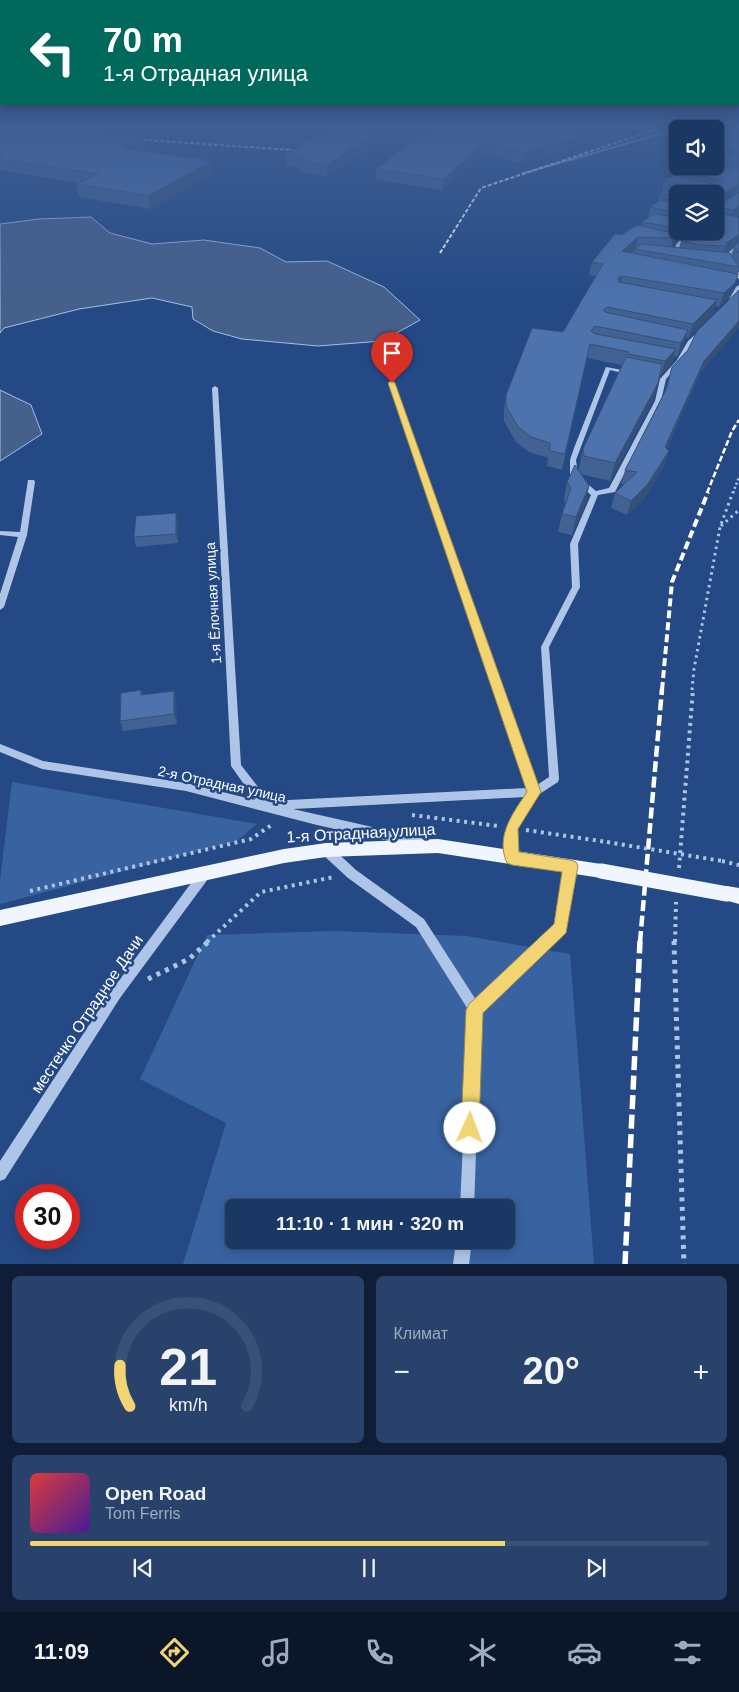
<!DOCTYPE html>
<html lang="ru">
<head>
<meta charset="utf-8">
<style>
  :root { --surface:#1b3763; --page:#28426c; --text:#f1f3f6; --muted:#a0acbe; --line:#395178; --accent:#f2d572 }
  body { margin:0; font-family:Arial,sans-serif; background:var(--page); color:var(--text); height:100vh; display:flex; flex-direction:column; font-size:19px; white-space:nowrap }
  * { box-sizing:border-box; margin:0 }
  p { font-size:16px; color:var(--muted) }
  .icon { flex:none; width:28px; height:28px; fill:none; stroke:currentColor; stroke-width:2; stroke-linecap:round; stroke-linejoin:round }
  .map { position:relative; height:1264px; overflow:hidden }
  .drawer { display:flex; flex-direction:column; gap:12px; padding:12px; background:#0f1e36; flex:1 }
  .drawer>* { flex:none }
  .guide { position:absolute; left:0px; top:0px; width:740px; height:105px; box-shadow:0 2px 12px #0003,0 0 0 1px var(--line); background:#00695c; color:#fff; overflow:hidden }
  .controls { position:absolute; left:669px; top:120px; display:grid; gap:10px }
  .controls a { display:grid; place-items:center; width:55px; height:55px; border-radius:8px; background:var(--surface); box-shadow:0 2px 12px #0003,0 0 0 1px var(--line); font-size:25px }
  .speed { position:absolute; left:15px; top:1184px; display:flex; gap:10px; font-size:25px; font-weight:700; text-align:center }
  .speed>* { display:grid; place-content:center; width:65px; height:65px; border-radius:50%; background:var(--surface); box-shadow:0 2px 12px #0003,0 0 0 1px var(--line); line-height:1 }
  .speed .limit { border:8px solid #d22; background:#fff; color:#111 }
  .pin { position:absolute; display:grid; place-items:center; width:42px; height:42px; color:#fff; margin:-51px -21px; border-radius:50% 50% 50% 0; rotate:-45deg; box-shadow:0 0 5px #0007 }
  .pin .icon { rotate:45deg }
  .me { position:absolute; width:55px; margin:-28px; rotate:2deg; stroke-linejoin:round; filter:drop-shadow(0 0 4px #0008) }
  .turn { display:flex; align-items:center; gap:18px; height:105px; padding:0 20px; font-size:22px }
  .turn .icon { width:65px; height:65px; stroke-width:2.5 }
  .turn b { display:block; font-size:35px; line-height:42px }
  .big { font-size:38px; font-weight:600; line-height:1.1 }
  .drawer .card { flex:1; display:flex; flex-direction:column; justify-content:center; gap:8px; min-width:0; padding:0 18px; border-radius:8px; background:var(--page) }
  .drawer .dial { align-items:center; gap:0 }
  .dial svg { height:130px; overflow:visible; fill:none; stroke:var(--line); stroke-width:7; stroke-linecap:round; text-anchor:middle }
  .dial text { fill:var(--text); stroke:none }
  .song { display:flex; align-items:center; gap:15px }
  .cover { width:60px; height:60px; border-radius:8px; background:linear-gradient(135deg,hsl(0 70% 55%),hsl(260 70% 35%)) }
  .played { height:5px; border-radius:2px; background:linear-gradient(90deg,var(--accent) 70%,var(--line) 70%) }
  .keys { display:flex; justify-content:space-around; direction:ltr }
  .heat { display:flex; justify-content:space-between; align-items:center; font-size:28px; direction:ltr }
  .drawer .tiles { flex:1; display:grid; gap:12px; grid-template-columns:1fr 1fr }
  .card:last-child { grid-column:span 2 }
  .trip { position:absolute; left:225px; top:1199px; width:290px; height:50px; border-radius:8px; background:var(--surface); box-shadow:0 2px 12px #0003,0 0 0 1px var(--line); font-weight:600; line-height:50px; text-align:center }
  .menu { display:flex; height:80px; justify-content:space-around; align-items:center; background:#0b1628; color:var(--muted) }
  .menu .icon { width:35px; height:35px }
  .menu .current { color:var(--accent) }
  .menu b { font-size:22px; color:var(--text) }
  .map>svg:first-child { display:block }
</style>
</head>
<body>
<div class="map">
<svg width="739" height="1265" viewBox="0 0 739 1265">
  <rect width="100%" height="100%" fill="#244984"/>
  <path fill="#3962a1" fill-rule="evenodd" d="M12,782L257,824L237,841L0,904V880Z
    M333,931L467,936L570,954L594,1264H183L226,1123L140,1079L207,935ZM234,1208H506V1240H234Z"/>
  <path fill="#46608c" stroke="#a2bfe9" d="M91,217L110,233L152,244L204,240L260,248L286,262L327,261L384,287L420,320L382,341L318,346L242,339L213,331L193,319L192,307L152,298L79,309L4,328L0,333V224L39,219Z
    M0,390L31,405L42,434L0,461Z"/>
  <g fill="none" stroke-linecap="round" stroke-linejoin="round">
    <path stroke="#aec5e8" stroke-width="2.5" stroke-dasharray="2 2.5" stroke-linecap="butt" d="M733,493L739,477"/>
    <path stroke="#aec5e8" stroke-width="3" stroke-dasharray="2.5 4" stroke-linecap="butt" d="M721,526L739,510
      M692,690L694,669L720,527L733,492"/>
    <path stroke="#aec5e8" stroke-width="4" stroke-dasharray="3 4.5" stroke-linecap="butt" d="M412,815L498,826
      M526,830L607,842
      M722,861L739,865
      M679,868L693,689
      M30,891L251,839L273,824
      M207,942L261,892L334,877
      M675,942L676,902"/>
    <path stroke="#aec5e8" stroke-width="5" stroke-dasharray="4 5.5" stroke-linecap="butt" d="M674,941L684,1265
      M148,979L189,959L209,941"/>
    <path fill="#aec5e8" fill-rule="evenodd" d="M619,126H630L661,132L659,133Z
      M684,126H690L678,129V130L524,174L521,173Z
      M691,231H696L681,245L675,256H671L677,243Z
      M737,245H739V248L728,257L739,273V279L737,278L723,257Z
      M739,285V292L733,303L728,304L727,303L736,287Z
      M699,331L702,333L692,343L682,362L666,379L661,401L616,490L615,492L598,495L578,544L580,587L549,647L559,779L558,782L538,795L516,829L518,858L516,862L512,863L508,862L506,858V828L525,797L293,809L421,838L425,840L426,843L425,846L421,848L317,825L186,791L42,769L0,752V744L43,761L186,783L255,800L231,766L212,388L215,386L218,388L241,765L269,801L527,788L389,383L392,381L395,383L537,785L549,777L541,647L572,587L570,544L591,495L570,477V460L574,448L606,367L633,372L634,373L631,375L610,370L576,460L578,476L596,491L609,488L655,401L660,379L677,360L688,341Z
      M28,480H34L35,482L27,535L4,607L0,610V594L18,537L0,535V531L20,532Z
      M326,845L330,846L356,870L424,919L476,1000L556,925L564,867L566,863L570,862L574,863L576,867L565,932L481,1013L474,1208H460L469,1011L416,927L348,878L322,854L320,850L322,846Z
      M204,870L208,871L210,875L208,879L120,998L5,1179L0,1181V1161L112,990L200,871Z
      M456,1240H472L469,1265H453Z"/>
    <path fill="#f0f5fe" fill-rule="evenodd" d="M438,839L601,864L607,866L609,871L607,876L601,878L438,853L326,857L284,863L0,926V910L284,849L326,843Z
      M727,886L739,888V904L721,899L719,894L721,889Z"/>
    <path stroke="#fff" stroke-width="2" stroke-dasharray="4 2" stroke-linecap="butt" d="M130,139L308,151
      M440,253L481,188L666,126"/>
    <path stroke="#fff" stroke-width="2.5" stroke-dasharray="6 2.5" stroke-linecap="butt" d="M707,493L732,431L739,420"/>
    <path stroke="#fff" stroke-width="4" stroke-dasharray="8 4" stroke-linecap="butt" d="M662,690L672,582L708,492"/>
    <path stroke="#fff" stroke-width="4.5" stroke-dasharray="11 4.5" stroke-linecap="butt" d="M640,942L662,689"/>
    <path stroke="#fff" stroke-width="5.5" stroke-dasharray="14 5.5" stroke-linecap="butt" d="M625,1265L640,941"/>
    <path stroke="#aec5e8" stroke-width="4" stroke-dasharray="3 4.5" stroke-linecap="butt" d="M607,842L722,861"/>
    <path stroke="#f0f5fe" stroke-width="15" d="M601,871L727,894"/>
  </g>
  <path fill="#426294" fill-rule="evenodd" d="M0,126H141L121,134L145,149L141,151L212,173L150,209L79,197L76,184L80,183L0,170Z
    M334,126H404L327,176L301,172V168L287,166L286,154Z
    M434,126H590L575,147L522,164L485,153L442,190L376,180V169Z
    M739,126V214L736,217L739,218V270L730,296L719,307L715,306L713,313L688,338L686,337L684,344L677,357L674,356L672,363L661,375H660L653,400L610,481L581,474L589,486L585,505L572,535L558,532L562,514L565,503L564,500L567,482L579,471V467L583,449L622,365L587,358L562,470L547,466L548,458L529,452L516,442L504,421V410L506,395L563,332L596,276L589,275L592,262L621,235L641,226L642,222L648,218L650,207L658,202L660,193L663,191H662L665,180L680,176L681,171L715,166V129ZM678,194L715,231L681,241L679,248L672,247L675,240H677L688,231H678ZM734,248L731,255L725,253Z
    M688,350L700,374L667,448L665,465L643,500L627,515L611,508L615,493L624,484H621L625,470L665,391L672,367Z
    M178,522V543L136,547L134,537Z
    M141,690L143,695L174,691L176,701L177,724L123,731L120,721Z"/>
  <path fill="#365078" d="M109,126H141L100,142L98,131Z
    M387,126H404L327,176V165Z
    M584,126H590L575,147L522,164L523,153Z
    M143,137L145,149L130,156L123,148L124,146Z
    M486,142L485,153L442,190L443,179Z
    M211,161L212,173L150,209L148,196Z
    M739,184L737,193L715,210L717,199Z
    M739,205V214L736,216L735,218L729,222L733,210L736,207Z
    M680,231H688L677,240Z
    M676,234L673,246L670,251L673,238Z
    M739,235V245L734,246V248L723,254L726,246V243Z
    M638,237L635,250L619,264L622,251Z
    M738,274L730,296L719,307L724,293Z
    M622,276L619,289L618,278Z
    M717,300L713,313L688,338L693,324Z
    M739,321V328L700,374L661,461L665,447L704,361Z
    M688,330L684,344L677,357L681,343Z
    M676,349L672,363L661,375L665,361Z
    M658,383L653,400L610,481L615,463Z
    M669,451L665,465L643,500L627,515L631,501Z
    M589,486L585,505L572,535L576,517Z
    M176,513L178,522V543L176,534Z
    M174,691L176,701L177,724L174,714Z"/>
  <path fill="#4d72ac" stroke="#365078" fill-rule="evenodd" d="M0,126H109L98,131L143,137L124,146H128L123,148L211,161L148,196L76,184L98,174L0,159Z
    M334,126H387L327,165L301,161L306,157L286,154Z
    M434,126H584L577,137L523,153L486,142L443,179L376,169Z
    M721,126H739V132L721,129L718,131L719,134L739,138V151L715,146V129Z
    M722,150V154L739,157V163L715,159V153Z
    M715,164L739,169V184L717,199L718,206L739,192V205L736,207H739L733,210L719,207L716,211L739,218V235L726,243V246L701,245L681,241L691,231H715V194H678V197L660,193L678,184L665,180L676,175L719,186L722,184L719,180L681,171L690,166H715ZM678,187H682V192L675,190Z
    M661,200L678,203V213L650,207Z
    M654,214L678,218V228L642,222Z
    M637,225L676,234L673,238L638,237L622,251L738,274L735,283L724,293L622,276L618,278L619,282L717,300L693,324L607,307L603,310L605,312L688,330L681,343L595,326L591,331L596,334L676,349L665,361L628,354L629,352L590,344L565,454L550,451V443L531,437L518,427L506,406V395L532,328L563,332L603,264L592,262L615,234L621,235Z
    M739,242V253L734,246Z
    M642,244L730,253L739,267L635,249Z
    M739,290V321L704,361L665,447L669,451L647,485L631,501L615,493L637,472L625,470L667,388L672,367L688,350L697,331Z
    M626,357L662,364L658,383L615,463L584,456L583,449Z
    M575,465L589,486L576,517L562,514L571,488L567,482Z
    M176,513V534L134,537L136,516Z
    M141,690V695L174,691V714L120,721L121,693Z"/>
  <linearGradient id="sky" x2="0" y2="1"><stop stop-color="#142849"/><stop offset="0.42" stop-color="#3f5f94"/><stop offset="1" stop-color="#3f5f94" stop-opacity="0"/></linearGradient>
  <rect width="739" height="303" fill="url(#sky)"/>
  <path fill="#f2d572" stroke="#9d8a4a" d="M392,380L395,383L541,792L518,829L519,852L570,860L576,862L578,866L566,933L483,1013L479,1128L477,1135L470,1138L464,1135L461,1128L466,1010L469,1004L554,924L562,872L512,865L507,863C495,836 513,813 527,792L388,383Z"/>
  <g text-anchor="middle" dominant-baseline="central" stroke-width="5" stroke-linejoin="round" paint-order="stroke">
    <g font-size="14" fill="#fff" stroke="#244984">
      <text transform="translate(213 603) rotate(-93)">1-я Ёлочная улица</text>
      <text transform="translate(222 784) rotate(12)">2-я Отрадная улица</text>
    </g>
    <g font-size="16" fill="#fff" stroke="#244984">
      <text transform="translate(361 833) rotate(-3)">1-я Отрадная улица</text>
      <text transform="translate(87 1014) rotate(-56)">местечко Отрадное Дачи</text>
    </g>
  </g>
</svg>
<div class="controls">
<a><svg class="icon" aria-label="sound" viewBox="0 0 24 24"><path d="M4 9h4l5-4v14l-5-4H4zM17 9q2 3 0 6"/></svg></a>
<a><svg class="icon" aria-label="layers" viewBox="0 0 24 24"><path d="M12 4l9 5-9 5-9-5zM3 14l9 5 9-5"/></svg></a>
</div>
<div class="speed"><div class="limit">30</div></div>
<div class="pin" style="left:392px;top:383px;background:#d93025"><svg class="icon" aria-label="arrive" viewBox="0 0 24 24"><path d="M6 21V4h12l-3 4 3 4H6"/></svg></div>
<svg class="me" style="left:470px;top:1128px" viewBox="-20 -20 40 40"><circle r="19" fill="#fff"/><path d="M0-13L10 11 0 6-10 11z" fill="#f2d572"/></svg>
<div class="trip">11:10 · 1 мин · 320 m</div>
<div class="guide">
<div class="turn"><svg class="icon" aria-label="left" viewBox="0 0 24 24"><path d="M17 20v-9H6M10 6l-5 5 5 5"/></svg><div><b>70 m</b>1-я Отрадная улица</div></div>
</div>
</div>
<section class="drawer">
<div class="tiles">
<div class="card dial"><svg viewBox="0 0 100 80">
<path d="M14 69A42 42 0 1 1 86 69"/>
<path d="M14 69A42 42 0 0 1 8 44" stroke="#f2d572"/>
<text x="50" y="56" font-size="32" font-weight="700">21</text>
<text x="50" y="72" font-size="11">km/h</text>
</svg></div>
<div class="card"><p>Климат</p>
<div class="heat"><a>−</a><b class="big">20°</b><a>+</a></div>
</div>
<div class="card">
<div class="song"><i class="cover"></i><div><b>Open Road</b><p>Tom Ferris</p></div></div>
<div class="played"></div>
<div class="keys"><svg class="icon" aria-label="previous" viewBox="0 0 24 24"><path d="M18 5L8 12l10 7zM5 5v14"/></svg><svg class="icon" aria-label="pause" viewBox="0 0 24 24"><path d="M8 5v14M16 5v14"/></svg><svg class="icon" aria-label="next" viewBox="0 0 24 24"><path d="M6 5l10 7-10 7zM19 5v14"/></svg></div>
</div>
</div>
</section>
<nav class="menu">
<b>11:09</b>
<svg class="icon current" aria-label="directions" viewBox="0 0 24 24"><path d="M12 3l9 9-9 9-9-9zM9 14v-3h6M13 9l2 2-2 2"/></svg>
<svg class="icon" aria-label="music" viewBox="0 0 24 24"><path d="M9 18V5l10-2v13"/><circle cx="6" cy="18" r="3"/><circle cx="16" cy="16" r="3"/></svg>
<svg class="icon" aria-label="phone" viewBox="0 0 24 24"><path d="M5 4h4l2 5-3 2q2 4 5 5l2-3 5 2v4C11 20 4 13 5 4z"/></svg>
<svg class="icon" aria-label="climate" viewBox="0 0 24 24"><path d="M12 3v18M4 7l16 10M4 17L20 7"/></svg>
<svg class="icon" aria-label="car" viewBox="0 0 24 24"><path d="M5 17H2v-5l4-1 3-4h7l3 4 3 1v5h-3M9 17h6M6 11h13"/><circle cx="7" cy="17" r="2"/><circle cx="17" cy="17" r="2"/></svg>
<svg class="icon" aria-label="filters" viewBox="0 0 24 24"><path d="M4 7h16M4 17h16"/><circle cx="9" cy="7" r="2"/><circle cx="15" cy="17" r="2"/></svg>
</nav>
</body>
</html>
